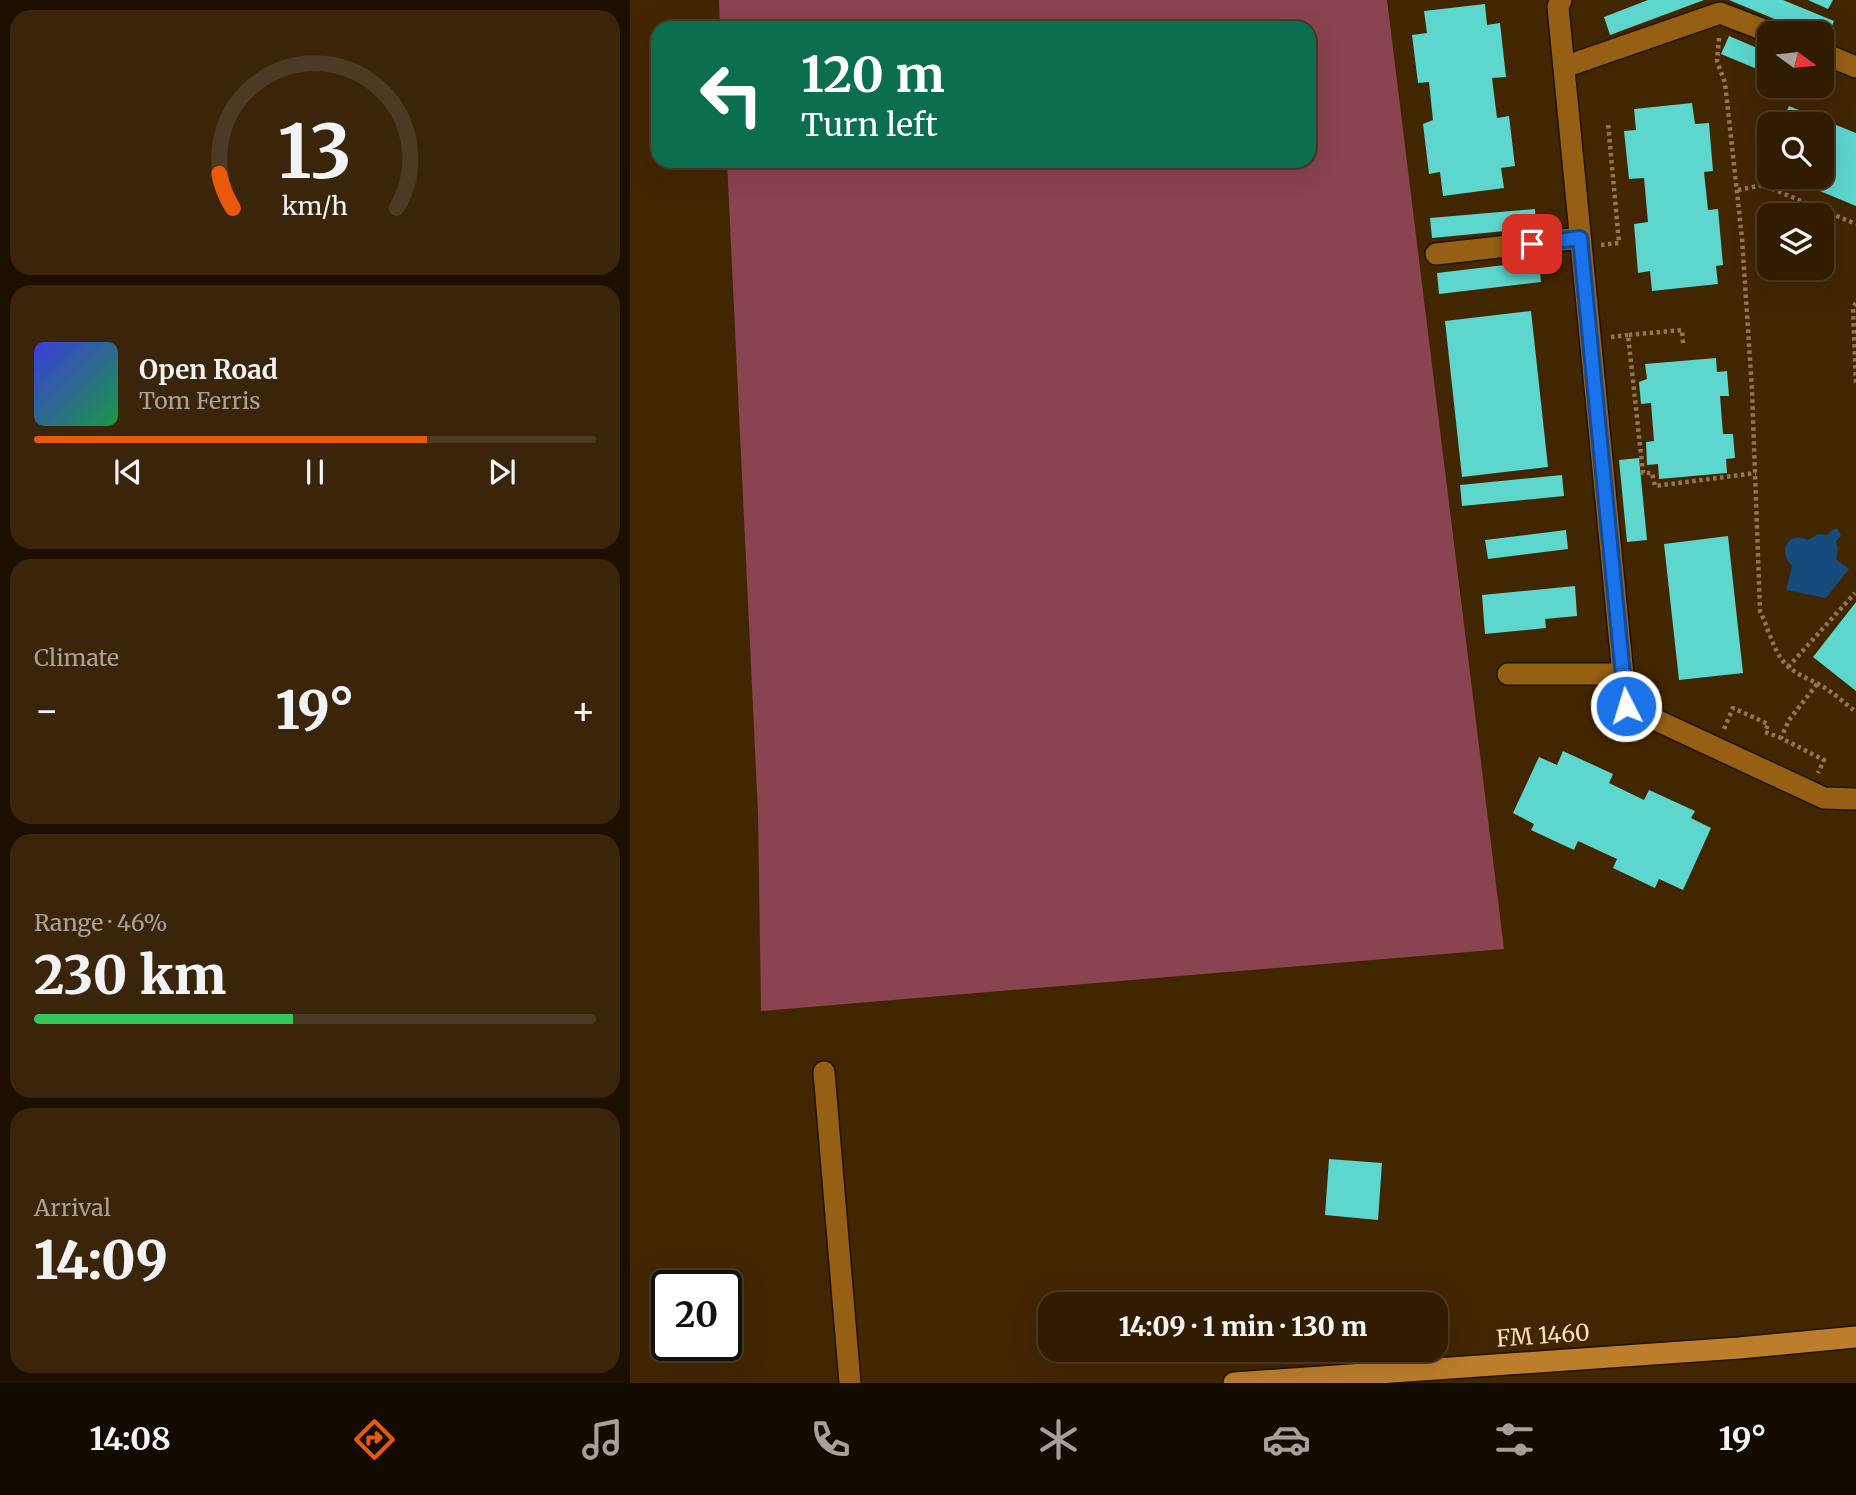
<!DOCTYPE html>
<html lang="en">
<head>
<meta charset="utf-8">
<style>
  :root { --surface:#321c00; --page:#3a250a; --text:#f1f3f6; --muted:#a8a199; --line:#4d3a22; --accent:#ea580c }
  body { margin:0; font-family:Merriweather,serif; background:var(--page); color:var(--text); height:100vh; display:flex; flex-direction:column; font-size:26px; white-space:nowrap }
  * { box-sizing:border-box; margin:0 }
  p { font-size:23px; color:var(--muted) }
  .icon { flex:none; width:38px; height:38px; fill:none; stroke:currentColor; stroke-width:2; stroke-linecap:round; stroke-linejoin:round }
  .map { position:relative; flex:1; overflow:hidden }
  .panel { display:flex; flex-direction:column; gap:10px; padding:10px; background:#1c0f00; width:630px }
  .panel>* { flex:none }
  .hud { position:absolute; left:21px; top:21px; width:665px; height:147px; border-radius:21px; box-shadow:0 7px 28px #0002,0 0 0 2px var(--line); background:#0b6e4f; color:#fff; overflow:hidden }
  .needle { width:46px; rotate:105deg }
  .controls { position:absolute; left:1127px; top:21px; display:grid; gap:14px }
  .controls a { display:grid; place-items:center; width:77px; height:77px; border-radius:14px; background:var(--surface); box-shadow:0 7px 28px #0002,0 0 0 2px var(--line); font-size:35px }
  .speed { position:absolute; left:21px; top:1270px; display:flex; gap:14px; font-size:35px; font-weight:700; text-align:center }
  .speed>* { display:grid; place-content:center; width:91px; height:91px; border-radius:50%; background:var(--surface); box-shadow:0 7px 28px #0002,0 0 0 2px var(--line); line-height:1 }
  .speed .limit { border:4px solid #111; border-radius:10px; background:#fff; color:#111 }
  .pin { position:absolute; display:grid; place-items:center; width:60px; height:60px; color:#fff; margin:-30px; border-radius:14px; box-shadow:0 4px 10px #0006 }
  .me { position:absolute; width:77px; margin:-38px; rotate:355deg; stroke-linejoin:round; filter:drop-shadow(0 0 5px #0008) }
  .turn { display:flex; align-items:center; gap:24px; height:147px; padding:0 35px; font-size:32px }
  .turn .icon { width:91px; height:91px; stroke-width:2.5 }
  .turn b { display:block; font-size:49px; line-height:60px }
  .big { font-size:52px; font-weight:800; line-height:1.1 }
  .panel .card { flex:1; display:flex; flex-direction:column; justify-content:center; gap:10px; min-width:0; padding:0 24px; border-radius:21px; background:var(--page) }
  .panel .dial { align-items:center; gap:0 }
  .dial svg { height:182px; overflow:visible; fill:none; stroke:var(--line); stroke-width:7; stroke-linecap:round; text-anchor:middle }
  .dial text { fill:var(--text); stroke:none }
  .song { display:flex; align-items:center; gap:21px }
  .cover { width:84px; height:84px; border-radius:10px; background:linear-gradient(135deg,hsl(240 70% 55%),hsl(140 70% 35%)) }
  .played { height:7px; border-radius:4px; background:linear-gradient(90deg,var(--accent) 70%,var(--line) 70%) }
  .keys { display:flex; justify-content:space-around; direction:ltr }
  .heat { display:flex; justify-content:space-between; align-items:center; font-size:38px; direction:ltr }
  .charge { height:10px; border-radius:5px; background:linear-gradient(90deg,#34c759 46%,var(--line) 0) }
  .trip { position:absolute; left:408px; top:1292px; width:410px; height:70px; border-radius:21px; background:var(--surface); box-shadow:0 7px 28px #0002,0 0 0 2px var(--line); font-weight:800; line-height:70px; text-align:center }
  .menu { display:flex; height:112px; justify-content:space-around; align-items:center; background:#140b00; color:var(--muted) }
  .menu .icon { width:49px; height:49px }
  .menu .selected { color:var(--accent) }
  .menu b { font-size:32px; color:var(--text) }
  main { display:flex; flex:1; min-height:0 }
  .map>svg:first-child { display:block }
</style>
</head>
<body>
<main>
<section class="panel">
<div class="card dial"><svg viewBox="0 0 100 80">
<path d="M14 69A42 42 0 1 1 86 69"/>
<path d="M14 69A42 42 0 0 1 8 54" stroke="#ea580c"/>
<text x="50" y="56" font-size="32" font-weight="700">13</text>
<text x="50" y="72" font-size="11">km/h</text>
</svg></div>
<div class="card">
<div class="song"><i class="cover"></i><div><b>Open Road</b><p>Tom Ferris</p></div></div>
<div class="played"></div>
<div class="keys"><svg class="icon" aria-label="previous" viewBox="0 0 24 24"><path d="M18 5L8 12l10 7zM5 5v14"/></svg><svg class="icon" aria-label="pause" viewBox="0 0 24 24"><path d="M8 5v14M16 5v14"/></svg><svg class="icon" aria-label="next" viewBox="0 0 24 24"><path d="M6 5l10 7-10 7zM19 5v14"/></svg></div>
</div>
<div class="card"><p>Climate</p>
<div class="heat"><a>−</a><b class="big">19°</b><a>+</a></div>
</div>
<div class="card"><p>Range · 46%</p><b class="big">230 km</b><div class="charge"></div></div>
<div class="card"><p>Arrival</p><b class="big">14:09</b></div>
</section>
<div class="map">
<svg width="1226" height="1383" viewBox="0 0 1226 1383">
  <rect width="100%" height="100%" fill="#422600"/>
  <path fill="#894351" d="M89,0H757L874,949L131,1011L128,813L97,161H679V28H90Z"/>
  <path fill="#154c7b" d="M1207,528L1211,536L1206,541L1208,549L1206,559L1219,569L1196,598L1156,590L1162,566C1147,551 1158,530 1178,540L1188,534L1197,535L1201,531Z"/>
  <path fill="#5dd6ce" d="M1018,0H1074L980,35L974,17Z
    M1099,0H1153L1204,21L1196,41L1192,39V33H1178Z
    M1178,0H1203L1198,9Z
    M855,4L857,25L870,23L876,77L862,78L867,118L879,116L885,166L871,168L874,188L813,196L810,172L799,174L793,124L803,120L799,82L788,83L782,35L797,33L794,11Z
    M1099,36L1139,53V74L1091,54Z
    M1062,103L1065,124L1079,123L1083,171L1074,172L1078,210L1088,209L1093,265L1086,266L1088,284L1022,291L1020,271L1008,273L1004,224L1018,222L1014,178L999,179L994,131L1006,130L1004,109Z
    M1159,106L1226,133V206L1156,177H1192V124H1151Z
    M1139,154V170L1133,168Z
    M905,209L906,228L802,238L800,218Z
    M909,261L911,282L809,294L807,273Z
    M901,311L918,467L832,477L815,321Z
    M1086,358L1087,372L1097,371L1099,396H1090L1093,434H1103L1105,458L1096,459L1097,473L1029,479L1028,464L1017,465L1016,442L1024,441L1021,403L1011,404L1009,382L1017,379L1015,364Z
    M1009,458L1017,540L997,542L989,460Z
    M932,475L934,496L832,506L830,485Z
    M936,530L938,549L858,559L855,540Z
    M1098,536L1113,673L1049,680L1034,544Z
    M945,586L947,616L915,619L916,628L855,634L852,595Z
    M1226,602V691L1183,657Z
    M933,751L983,774L979,783L1014,800L1019,790L1065,811L1061,818L1081,828L1053,890L1029,879L1025,888L983,868L987,859L948,841L944,850L901,830L904,824L883,813L909,757L927,765Z
    M699,1159L752,1163L748,1220L695,1215Z"/>
  <g fill="none" stroke-linecap="round" stroke-linejoin="round">
    <defs>
      <path id="minor" d="M931,0L928,7L996,706L1194,798L1226,799
        M1192,53L1226,67
        M934,67L1090,13L1142,33
        M806,254L950,238
        M878,674H993
        M194,1072L220,1383"/>
      <path id="major" d="M604,1383L1109,1348L1226,1337"/>
    </defs>
    <use href="#minor" stroke="#210" stroke-width="24"/>
    <use href="#major" stroke="#210" stroke-width="24"/>
    <path stroke="#927551" stroke-width="4.5" stroke-dasharray="3.5 3.5" stroke-linecap="butt" d="M1089,38L1087,61L1095,83L1112,238L1122,390L1130,611C1138,627 1142,647 1153,661C1164,675 1181,679 1195,688C1206,695 1216,704 1226,712
      M1108,190L1133,185L1226,224
      M971,245L989,243L978,123
      M1226,303L1223,308L1226,386
      M981,337L998,335
      M1053,343L1052,330L998,335L1013,473H1022L1025,486L1126,473
      M1158,667L1225,593
      M1187,684L1159,720L1151,738L1194,760L1188,773
      M1094,729L1103,708L1138,724L1135,732L1151,738"/>
    <use href="#minor" stroke="#966014" stroke-width="21"/>
    <use href="#major" stroke="#bd7e2c" stroke-width="21"/>
  </g>
  <g fill="none" stroke-linecap="round" stroke-linejoin="round">
    <defs>
      <path id="route" d="M902,244L950,238L996,706"/>
    </defs>
    <use href="#route" stroke="#114b97" stroke-width="18"/>
    <use href="#route" stroke="#1a73e8" stroke-width="12"/>
  </g>
  <g text-anchor="middle" dominant-baseline="central" stroke-width="7" stroke-linejoin="round" paint-order="stroke">
    <g font-size="23" fill="#fcdebd" stroke="#422600">
      <text transform="translate(913 1335) rotate(-4)">FM 1460</text>
    </g>
  </g>
</svg>
<div class="controls">
<a><svg class="needle" viewBox="-14 -14 28 28"><path d="M0-13l5 13h-10z" fill="#e53935"/><path d="M0 13l5-13h-10z" fill="#a8a199"/></svg></a>
<a><svg class="icon" aria-label="search" viewBox="0 0 24 24"><circle cx="10" cy="10" r="6"/><path d="M15 15l6 6"/></svg></a>
<a><svg class="icon" aria-label="layers" viewBox="0 0 24 24"><path d="M12 4l9 5-9 5-9-5zM3 14l9 5 9-5"/></svg></a>
</div>
<div class="speed"><div class="limit">20</div></div>
<div class="pin" style="left:902px;top:244px;background:#d93025"><svg class="icon" aria-label="arrive" viewBox="0 0 24 24"><path d="M6 21V4h12l-3 4 3 4H6"/></svg></div>
<svg class="me" style="left:996px;top:706px" viewBox="-20 -20 40 40"><circle r="17" fill="#1a73e8" stroke="#fff" stroke-width="3"/><path d="M0-11L8 9 0 5-8 9z" fill="#fff"/></svg>
<div class="trip">14:09 · 1 min · 130 m</div>
<div class="hud">
<div class="turn"><svg class="icon" aria-label="left" viewBox="0 0 24 24"><path d="M17 20v-9H6M10 6l-5 5 5 5"/></svg><div><b>120 m</b>Turn left</div></div>
</div>
</div>
</main>
<nav class="menu">
<b>14:08</b>
<svg class="icon selected" aria-label="directions" viewBox="0 0 24 24"><path d="M12 3l9 9-9 9-9-9zM9 14v-3h6M13 9l2 2-2 2"/></svg>
<svg class="icon" aria-label="music" viewBox="0 0 24 24"><path d="M9 18V5l10-2v13"/><circle cx="6" cy="18" r="3"/><circle cx="16" cy="16" r="3"/></svg>
<svg class="icon" aria-label="phone" viewBox="0 0 24 24"><path d="M5 4h4l2 5-3 2q2 4 5 5l2-3 5 2v4C11 20 4 13 5 4z"/></svg>
<svg class="icon" aria-label="climate" viewBox="0 0 24 24"><path d="M12 3v18M4 7l16 10M4 17L20 7"/></svg>
<svg class="icon" aria-label="car" viewBox="0 0 24 24"><path d="M5 17H2v-5l4-1 3-4h7l3 4 3 1v5h-3M9 17h6M6 11h13"/><circle cx="7" cy="17" r="2"/><circle cx="17" cy="17" r="2"/></svg>
<svg class="icon" aria-label="filters" viewBox="0 0 24 24"><path d="M4 7h16M4 17h16"/><circle cx="9" cy="7" r="2"/><circle cx="15" cy="17" r="2"/></svg>
<b>19°</b>
</nav>
</body>
</html>
